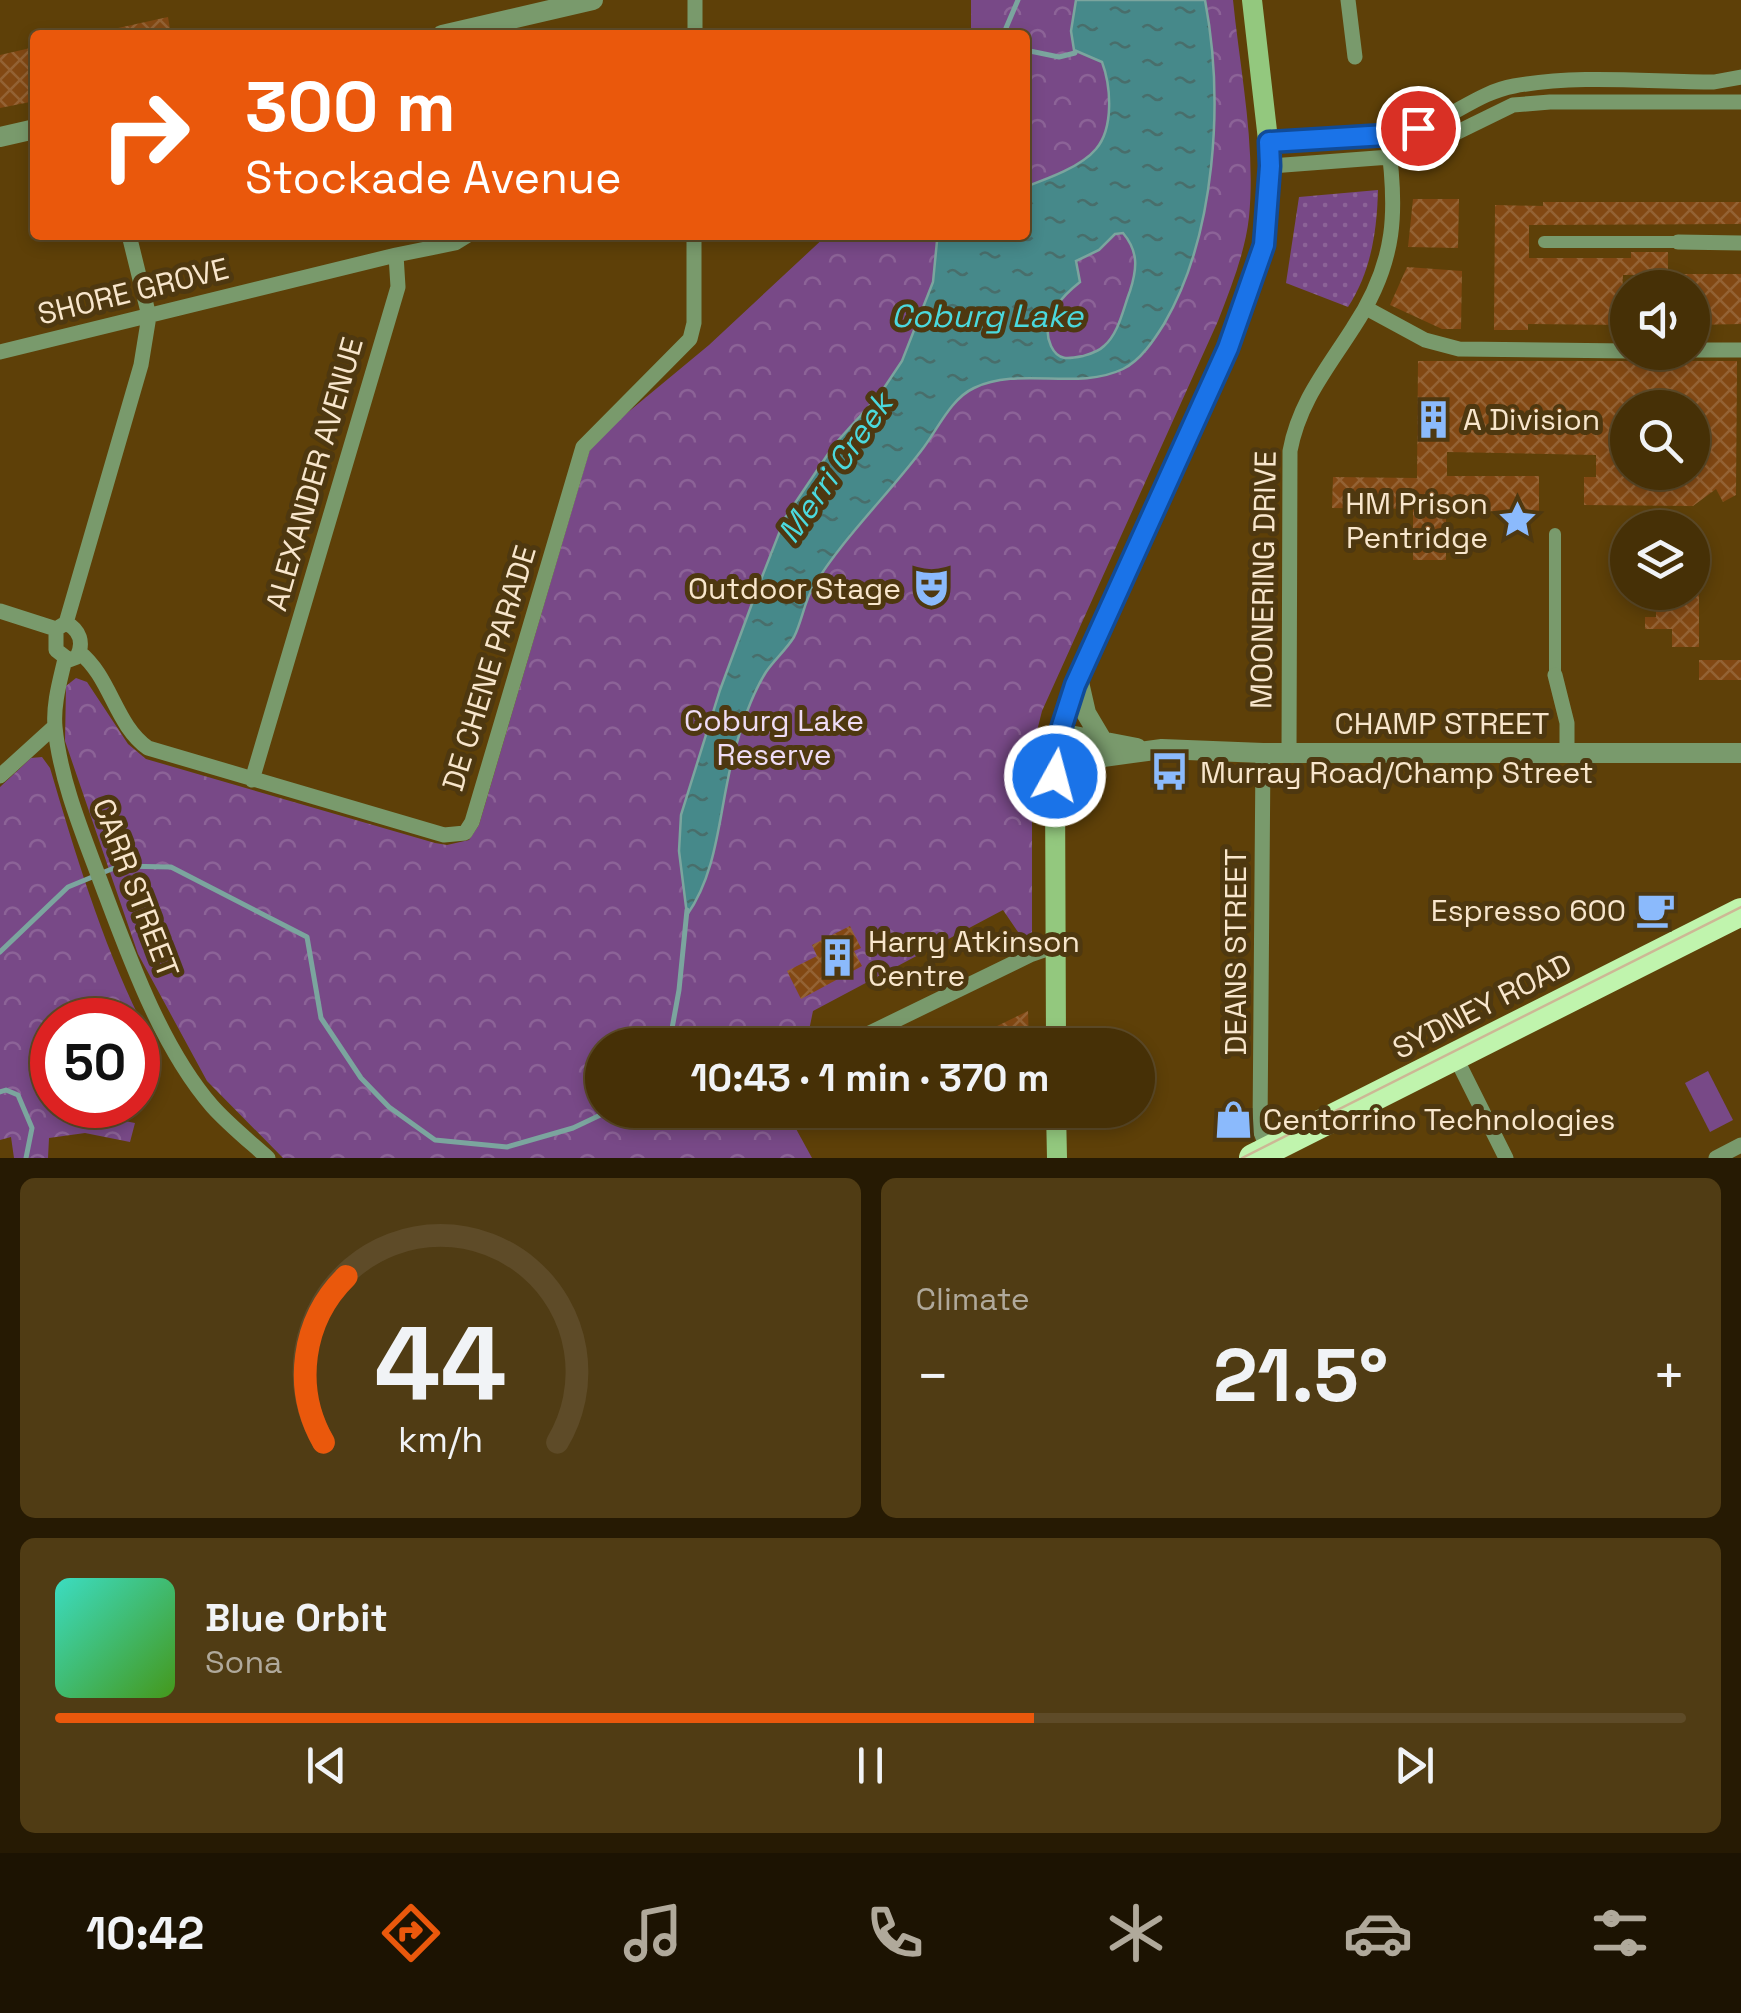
<!DOCTYPE html>
<html lang="en">
<head>
<meta charset="utf-8">
<style>
  :root { --surface:#463006; --page:#503c14; --text:#f1f3f6; --muted:#b0a99b; --line:#5e4b28; --accent:#ea580c }
  body { margin:0; font-family:"Space Grotesk",sans-serif; background:var(--page); color:var(--text); height:100vh; display:flex; flex-direction:column; font-size:38px; white-space:nowrap }
  * { box-sizing:border-box; margin:0 }
  p { font-size:32px; color:var(--muted) }
  .icon { flex:none; width:55px; height:55px; fill:none; stroke:currentColor; stroke-width:2; stroke-linecap:round; stroke-linejoin:round }
  .map { position:relative; height:1158px; overflow:hidden }
  .drawer { display:flex; flex-direction:column; gap:20px; padding:20px; background:#261a03; flex:1 }
  .drawer>* { flex:none }
  .guide { position:absolute; left:30px; top:30px; width:1000px; height:210px; border-radius:10px; box-shadow:0 5px 15px #0003,0 0 0 2px var(--line); background:#ea580c; color:#fff; overflow:hidden }
  .controls { position:absolute; left:1610px; top:270px; display:grid; gap:20px }
  .controls a { display:grid; place-items:center; width:100px; height:100px; border-radius:50%; background:var(--surface); box-shadow:0 5px 15px #0003,0 0 0 2px var(--line); font-size:50px }
  .speed { position:absolute; left:30px; top:998px; display:flex; gap:20px; font-size:50px; font-weight:700; text-align:center }
  .speed>* { display:grid; place-content:center; width:130px; height:130px; border-radius:50%; background:var(--surface); box-shadow:0 5px 15px #0003,0 0 0 2px var(--line); line-height:1 }
  .speed .limit { border:15px solid #d22; background:#fff; color:#111 }
  .pin { position:absolute; display:grid; place-items:center; width:85px; height:85px; color:#fff; margin:-42px; border:5px solid #fff; border-radius:50%; box-shadow:0 2px 10px #0007 }
  .me { position:absolute; width:110px; margin:-55px; rotate:7deg; stroke-linejoin:round; filter:drop-shadow(0 0 8px #0008) }
  .turn { display:flex; align-items:center; gap:35px; height:210px; padding:0 50px; font-size:45px }
  .turn .icon { width:130px; height:130px; stroke-width:2.5 }
  .turn b { display:block; font-size:70px; line-height:85px }
  .big { font-size:75px; font-weight:700; line-height:1.1 }
  .drawer .card { flex:1; display:flex; flex-direction:column; justify-content:center; gap:15px; min-width:0; padding:0 35px; border-radius:15px; background:var(--page) }
  .drawer .dial { align-items:center; gap:0 }
  .dial svg { height:260px; overflow:visible; fill:none; stroke:var(--line); stroke-width:7; stroke-linecap:round; text-anchor:middle }
  .dial text { fill:var(--text); stroke:none }
  .song { display:flex; align-items:center; gap:30px }
  .cover { width:120px; height:120px; border-radius:15px; background:linear-gradient(135deg,hsl(170 70% 55%),hsl(100 70% 35%)) }
  .played { height:10px; border-radius:5px; background:linear-gradient(90deg,var(--accent) 60%,var(--line) 60%) }
  .keys { display:flex; justify-content:space-around; direction:ltr }
  .heat { display:flex; justify-content:space-between; align-items:center; font-size:55px; direction:ltr }
  .drawer .tiles { flex:1; display:grid; gap:20px; grid-template-columns:1fr 1fr }
  .card:last-child { grid-column:span 2 }
  .trip { position:absolute; left:585px; top:1028px; width:570px; height:100px; border-radius:50px; background:var(--surface); box-shadow:0 5px 15px #0003,0 0 0 2px var(--line); font-weight:700; line-height:100px; text-align:center }
  .tabs { display:flex; height:160px; justify-content:space-around; align-items:center; background:#1c1302; color:var(--muted) }
  .tabs .icon { width:70px; height:70px }
  .tabs .active { color:var(--accent) }
  .tabs b { font-size:45px; color:var(--text) }
  .map>svg:first-child { display:block }
</style>
</head>
<body>
<div class="map">
<svg width="1741" height="1158" viewBox="0 0 1741 1158">
  <defs>
    <pattern id="grass-dots" width="8" height="8" patternUnits="userSpaceOnUse" patternTransform="scale(2.5)"><rect width="8" height="8" fill="#784987"/><path d="M2 2h.1M6 6h.1" fill="none" stroke="#8c6397" stroke-width="1.8" stroke-linecap="round"/></pattern>
    <pattern id="park-crowns" width="20" height="18" patternUnits="userSpaceOnUse" patternTransform="scale(2.5)"><rect width="20" height="18" fill="#784987"/><path d="M2 6a3 3 0 1 1 6 0M12 15a3 3 0 1 1 6 0" fill="none" stroke="#8c6397"/></pattern>
    <pattern id="water-ripples" width="26" height="14" patternUnits="userSpaceOnUse" patternTransform="scale(2.5)"><rect width="26" height="14" fill="#46898a"/><path d="M2 4q2-2 4 0t4 0M15 11q2-2 4 0t4 0" fill="none" stroke="#486e6b"/></pattern>
    <pattern id="building-cross-hatch" width="8" height="8" patternUnits="userSpaceOnUse" patternTransform="scale(2.5)"><rect width="8" height="8" fill="#824813"/><path d="M0 0l8 8M0 8l8-8" fill="none" stroke="#946234"/></pattern>
  </defs>
  <rect width="100%" height="100%" fill="#5e4008"/>
  <path fill="url(#grass-dots)" d="M1378,190C1377,231 1371,272 1348,307L1286,283L1299,197Z"/>
  <path fill="url(#park-crowns)" d="M971,0H1233C1240,70 1256,146 1249,217C1245,253 1231,287 1218,321L1042,711L1032,751V944L1027,945L1003,910L813,1011L806,1045H602V1110H781L789,1116L812,1158H283L207,1081L138,954L65,741L66,686L76,678L87,682L128,744L146,759L435,843L447,845L469,840L479,825L592,442L709,345L827,235H1025V35H971Z
    M42,757L50,768C78,863 108,962 155,1048L138,1044V1020H52V1105H89L105,1117L135,1123L130,1142L85,1133L49,1138L48,1158H14L11,1137L0,1140V787L31,758Z"/>
  <path fill="#784987" d="M1708,1071L1733,1120L1710,1132L1685,1083Z"/>
  <path fill="url(#water-ripples)" stroke="#7ba59e" stroke-width="2.5" fill-rule="evenodd" d="M1076,0H1205C1224,100 1216,235 1164,324C1154,340 1141,360 1123,369C1077,391 1020,366 974,388C950,399 937,431 921,451C886,497 843,538 813,587C804,603 802,621 794,637C786,650 774,660 766,672C751,696 740,730 733,757C719,809 719,870 687,915L679,851L681,815L720,690L760,582L785,518L834,445L880,394L902,361L933,282L937,241L942,235H1025V187C1047,179 1081,167 1096,149C1114,128 1111,86 1102,62L1074,50L1071,31ZM1115,234L1123,233C1139,252 1137,269 1130,291C1123,309 1119,333 1104,346C1098,352 1090,354 1083,356C1068,359 1058,361 1051,346C1039,320 1061,297 1080,282L1076,261L1099,250Z"/>
  <g fill="none" stroke-linecap="round" stroke-linejoin="round">
    <path stroke="#7ba59e" stroke-width="5" d="M1011,35L1006,28L1018,0
      M1025,50L1059,57L1075,53
      M0,952L68,887L119,866L171,867L307,937L321,1018L361,1078L389,1107L435,1140L507,1147L573,1128L611,1110
      M669,1045L679,990L687,910
      M0,1092L6,1090L18,1095L32,1128L26,1158"/>
  </g>
  <path fill="url(#building-cross-hatch)" fill-rule="evenodd" d="M168,17L171,35H109V30Z
    M35,47V101L0,108V55Z
    M1413,199H1459L1458,248L1408,247Z
    M1543,202H1741V224L1529,225V258H1631V252H1668V274H1741V324L1692,325V288H1648V275H1623L1622,298H1628V325L1528,324V330H1494L1495,205L1543,206Z
    M1407,267L1462,271L1461,329H1442L1390,305Z
    M1418,361H1737L1736,495L1723,502L1716,489L1693,506L1584,505V477H1596V455L1447,452V476H1539V512L1446,511V560H1413V509L1332,508L1333,477L1417,478ZM1628,408H1692V472H1628Z
    M1656,592H1699V647H1672V629H1645V617H1656Z
    M1699,660H1741V680H1699Z
    M850,926L861,948L854,951L862,966L801,999L787,971L817,956L812,945Z
    M108,998L118,1020H60Z
    M1028,1011L1029,1045H958Z"/>
  <g fill="none" stroke-linecap="round" stroke-linejoin="round">
    <path stroke="#799a6c" stroke-width="12" d="M1544,242H1678
      M1555,675V534"/>
    <path stroke="#799a6c" stroke-width="15" d="M1348,0L1355,57
      M695,35V0
      M1269,143C1319,139 1375,143 1422,127C1454,116 1480,92 1514,86C1579,74 1649,82 1714,82L1741,77
      M1271,166L1390,157L1423,149L1513,105L1550,102H1741
      M1678,242L1741,243
      M1366,308L1425,340L1459,349L1628,351
      M1692,350H1741
      M0,352L396,255
      M0,611L56,629
      M66,623L141,365L149,316L129,235
      M66,623C80,630 84,643 77,657L69,660L56,650V629Z
      M79,652C111,677 115,725 148,748L444,835L465,833L472,822L583,447L690,339L694,323V235
      M65,659C60,681 53,704 55,727C60,779 82,832 100,880C128,954 160,1046 212,1106C228,1124 249,1141 268,1158
      M1555,675L1567,723V753
      M1263,753L1260,1130L1268,1150
      M1289,753L1290,451C1299,402 1327,369 1353,328C1397,262 1398,210 1387,135
      M0,776L55,726
      M252,780L398,287L396,255L455,243L468,235
      M845,1045L1030,955L1056,946
      M1455,1056L1506,1158
      M1716,1158L1741,1145"/>
    <path stroke="#799a6c" stroke-width="20" d="M442,35L593,0
      M0,137L35,129
      M1078,678L1086,713L1102,740
      M1059,733L1137,748
      M1057,757H1103L1162,749L1263,753H1741"/>
    <path stroke="#93c87e" stroke-width="20" d="M1056,1045L1055,777L1059,733L1075,685L1228,348L1264,245L1271,166L1252,0
      M1056,1110L1057,1158"/>
    <path stroke="#c0f4ad" stroke-width="28" d="M1253,1158L1741,912"/>
    <path stroke="#cdb795" stroke-width="2.5" d="M1242,1158L1741,907"/>
  </g>
  <g fill="none" stroke-linecap="round" stroke-linejoin="round">
    <defs>
      <path id="route" d="M1055,776L1060,732L1075,685L1228,348L1264,245L1270,166L1269,142L1386,135L1418,128"/>
    </defs>
    <use href="#route" stroke="#114b97" stroke-width="25"/>
    <use href="#route" stroke="#1a73e8" stroke-width="18"/>
  </g>
  <defs>
    <symbol id="building-bare" viewBox="-9 -9 18 18"><path d="M-4-6H4V6H1V3H-1V6H-4ZM-2.5-4.3h1.7v1.8h-1.7ZM.8-4.3h1.7v1.8H.8ZM-2.5-1h1.7V.8h-1.7ZM.8-1h1.7V.8H.8Z" fill="#8bbafc" stroke="#4e3810" stroke-width="2.5" paint-order="stroke"/></symbol>
    <symbol id="sight-bare" viewBox="-9 -9 18 18"><path d="M0-6L1.8-2.2L6-1.7L2.9 1.2L3.7 5.4L0 3.3L-3.7 5.4L-2.9 1.2L-6-1.7L-1.8-2.2Z" fill="#8bbafc" stroke="#4e3810" stroke-width="2.5" paint-order="stroke"/></symbol>
    <symbol id="theatre-bare" viewBox="-9 -9 18 18"><path d="M-5-5.5Q0-4 5-5.5V0Q5 5 0 6Q-5 5-5 0ZM-3.3-2.5H-1v1.5H-3.3ZM1-2.5H3.3v1.5H1ZM-2.8 1Q0 5.5 2.8 1Z" fill="#8bbafc" stroke="#4e3810" stroke-width="2.5" paint-order="stroke"/></symbol>
    <symbol id="bus-bare" viewBox="-9 -9 18 18"><path d="M-5-6H5V4H4V6H2V4H-2V6H-4V4H-5ZM-3.5-4V0h7V-4ZM-3.5 1.2v1.5H-2V1.2ZM2 1.2v1.5H3.5V1.2Z" fill="#8bbafc" stroke="#4e3810" stroke-width="2.5" paint-order="stroke"/></symbol>
    <symbol id="cafe-bare" viewBox="-9 -9 18 18"><path d="M-5.5-4.5H6V0H3Q3 3.5 0 3.5H-2.5Q-5.5 3.5-5.5 0ZM3-3.2v2h1.7v-2ZM-6 4.5H4V6H-6Z" fill="#8bbafc" stroke="#4e3810" stroke-width="2.5" paint-order="stroke"/></symbol>
    <symbol id="shop-bare" viewBox="-9 -9 18 18"><path d="M-5-2.5h2.3a2.7 3.5 0 0 1 5.4 0H5L5.5 6h-11ZM-1.5-2.5h3a1.5 2.3 0 0 0-3 0Z" fill="#8bbafc" stroke="#4e3810" stroke-width="2.5" paint-order="stroke"/></symbol>
  </defs>
  <g fill-rule="evenodd">
    <use href="#building-bare" x="1406" y="392" width="55" height="55"/>
    <use href="#sight-bare" x="1490" y="492" width="55" height="55"/>
    <use href="#theatre-bare" x="904" y="560" width="55" height="55"/>
    <use href="#bus-bare" x="1142" y="744" width="55" height="55"/>
    <use href="#cafe-bare" x="1628" y="882" width="55" height="55"/>
    <use href="#building-bare" x="810" y="930" width="55" height="55"/>
    <use href="#shop-bare" x="1206" y="1092" width="55" height="55"/>
  </g>
  <g text-anchor="middle" dominant-baseline="central" stroke-width="10" stroke-linejoin="round" paint-order="stroke">
    <g font-size="30" fill="#f8e6cc" stroke="#4e3810">
      <text transform="translate(133 291) rotate(-14)">SHORE GROVE</text>
      <text transform="translate(314 474) rotate(-74)">ALEXANDER AVENUE</text>
      <text transform="translate(1263 580) rotate(-89)">MOONERING DRIVE</text>
      <text transform="translate(489 668) rotate(-73)">DE CHENE PARADE</text>
      <text x="1442" y="723">CHAMP STREET</text>
      <text transform="translate(136 888) rotate(69)">CARR STREET</text>
      <text transform="translate(1235 952) rotate(-90)">DEANS STREET</text>
      <text transform="translate(1482 1006) rotate(-27)">SYDNEY ROAD</text>
    </g>
    <g font-size="30" fill="#f8e6cc" stroke="#4e3810" text-anchor="start">
      <text x="1463" y="419">A Division</text>
      <text x="1488" y="503" text-anchor="end">HM Prison<tspan x="1488" dy="34">Pentridge</tspan></text>
      <text x="901" y="588" text-anchor="end">Outdoor Stage</text>
      <text x="1200" y="772">Murray Road/Champ Street</text>
      <text x="1626" y="910" text-anchor="end">Espresso 600</text>
      <text x="868" y="941">Harry Atkinson<tspan x="868" dy="34">Centre</tspan></text>
      <text x="1263" y="1119">Centorrino Technologies</text>
    </g>
    <g font-size="30" fill="#efdcf6" stroke="#4e3810">
      <text x="774" y="720">Coburg Lake<tspan x="774" dy="34">Reserve</tspan></text>
    </g>
    <g font-size="32" font-style="italic" fill="#4bd9dd" stroke="#4e3810">
      <text x="987" y="316">Coburg Lake</text>
      <text transform="translate(835 468) rotate(-55)">Merri Creek</text>
    </g>
  </g>
</svg>
<div class="controls">
<a><svg class="icon" aria-label="sound" viewBox="0 0 24 24"><path d="M4 9h4l5-4v14l-5-4H4zM17 9q2 3 0 6"/></svg></a>
<a><svg class="icon" aria-label="search" viewBox="0 0 24 24"><circle cx="10" cy="10" r="6"/><path d="M15 15l6 6"/></svg></a>
<a><svg class="icon" aria-label="layers" viewBox="0 0 24 24"><path d="M12 4l9 5-9 5-9-5zM3 14l9 5 9-5"/></svg></a>
</div>
<div class="speed"><div class="limit">50</div></div>
<div class="pin" style="left:1418px;top:128px;background:#d93025"><svg class="icon" aria-label="arrive" viewBox="0 0 24 24"><path d="M6 21V4h12l-3 4 3 4H6"/></svg></div>
<svg class="me" style="left:1055px;top:776px" viewBox="-20 -20 40 40"><circle r="17" fill="#1a73e8" stroke="#fff" stroke-width="3"/><path d="M0-11L8 9 0 5-8 9z" fill="#fff"/></svg>
<div class="trip">10:43 · 1 min · 370 m</div>
<div class="guide">
<div class="turn"><svg class="icon" aria-label="right" viewBox="0 0 24 24"><path d="M7 20v-9h11M14 6l5 5-5 5"/></svg><div><b>300 m</b>Stockade Avenue</div></div>
</div>
</div>
<section class="drawer">
<div class="tiles">
<div class="card dial"><svg viewBox="0 0 100 80">
<path d="M14 69A42 42 0 1 1 86 69"/>
<path d="M14 69A42 42 0 0 1 21 18" stroke="#ea580c"/>
<text x="50" y="56" font-size="32" font-weight="700">44</text>
<text x="50" y="72" font-size="11">km/h</text>
</svg></div>
<div class="card"><p>Climate</p>
<div class="heat"><a>−</a><b class="big">21.5°</b><a>+</a></div>
</div>
<div class="card">
<div class="song"><i class="cover"></i><div><b>Blue Orbit</b><p>Sona</p></div></div>
<div class="played"></div>
<div class="keys"><svg class="icon" aria-label="previous" viewBox="0 0 24 24"><path d="M18 5L8 12l10 7zM5 5v14"/></svg><svg class="icon" aria-label="pause" viewBox="0 0 24 24"><path d="M8 5v14M16 5v14"/></svg><svg class="icon" aria-label="next" viewBox="0 0 24 24"><path d="M6 5l10 7-10 7zM19 5v14"/></svg></div>
</div>
</div>
</section>
<nav class="tabs">
<b>10:42</b>
<svg class="icon active" aria-label="directions" viewBox="0 0 24 24"><path d="M12 3l9 9-9 9-9-9zM9 14v-3h6M13 9l2 2-2 2"/></svg>
<svg class="icon" aria-label="music" viewBox="0 0 24 24"><path d="M9 18V5l10-2v13"/><circle cx="6" cy="18" r="3"/><circle cx="16" cy="16" r="3"/></svg>
<svg class="icon" aria-label="phone" viewBox="0 0 24 24"><path d="M5 4h4l2 5-3 2q2 4 5 5l2-3 5 2v4C11 20 4 13 5 4z"/></svg>
<svg class="icon" aria-label="climate" viewBox="0 0 24 24"><path d="M12 3v18M4 7l16 10M4 17L20 7"/></svg>
<svg class="icon" aria-label="car" viewBox="0 0 24 24"><path d="M5 17H2v-5l4-1 3-4h7l3 4 3 1v5h-3M9 17h6M6 11h13"/><circle cx="7" cy="17" r="2"/><circle cx="17" cy="17" r="2"/></svg>
<svg class="icon" aria-label="filters" viewBox="0 0 24 24"><path d="M4 7h16M4 17h16"/><circle cx="9" cy="7" r="2"/><circle cx="15" cy="17" r="2"/></svg>
</nav>
</body>
</html>
